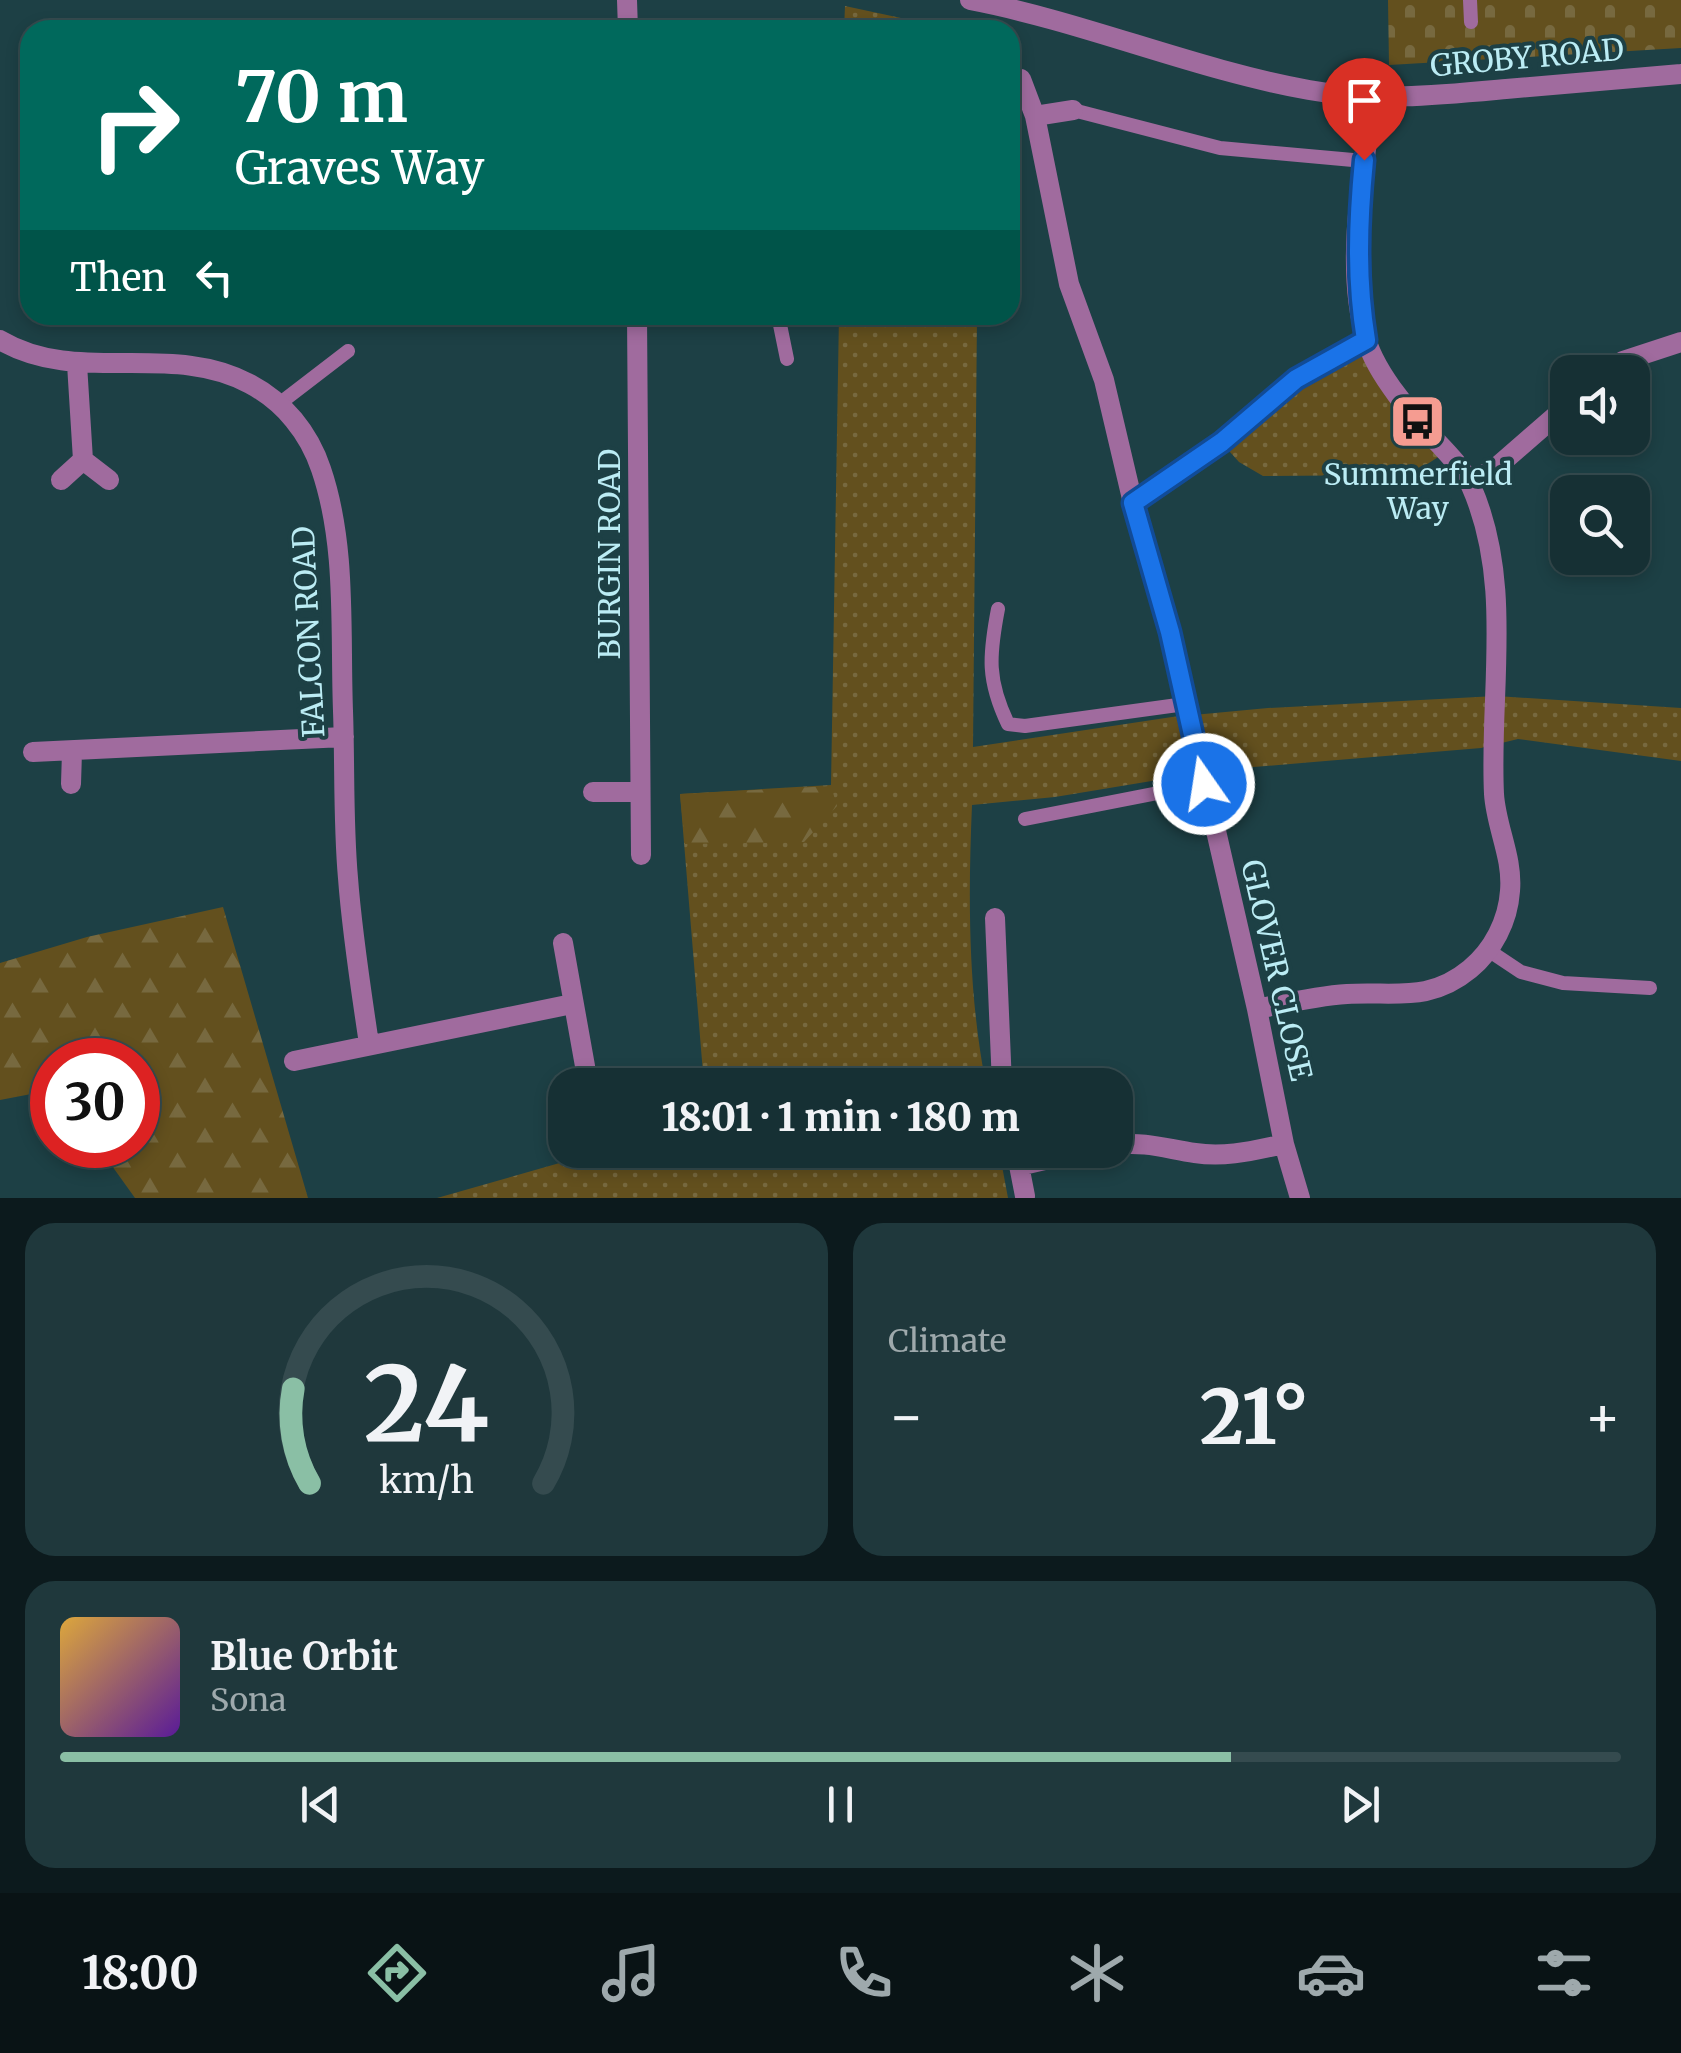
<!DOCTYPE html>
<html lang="en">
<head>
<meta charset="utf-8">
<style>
  :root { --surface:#163034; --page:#1f383c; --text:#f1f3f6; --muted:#9ea9ac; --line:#354b4f; --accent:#8abfa5 }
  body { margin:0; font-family:Merriweather,serif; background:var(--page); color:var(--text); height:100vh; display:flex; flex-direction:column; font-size:38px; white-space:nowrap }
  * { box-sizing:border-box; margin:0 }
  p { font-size:32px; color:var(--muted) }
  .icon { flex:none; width:55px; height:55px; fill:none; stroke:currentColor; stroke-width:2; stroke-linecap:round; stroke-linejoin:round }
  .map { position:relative; height:1198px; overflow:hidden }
  .panel { display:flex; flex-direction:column; gap:25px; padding:25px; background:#0c1a1d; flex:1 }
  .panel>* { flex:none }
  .hud { position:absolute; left:20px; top:20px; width:1000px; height:305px; border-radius:30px; box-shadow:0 5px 15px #0003,0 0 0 2px var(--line); background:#00695c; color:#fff; overflow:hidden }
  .fabs { position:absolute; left:1550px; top:355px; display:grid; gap:20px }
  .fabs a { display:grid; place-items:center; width:100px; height:100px; border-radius:20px; background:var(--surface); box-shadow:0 5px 15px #0003,0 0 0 2px var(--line); font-size:50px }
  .speed { position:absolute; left:30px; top:1038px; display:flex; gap:20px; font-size:50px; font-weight:700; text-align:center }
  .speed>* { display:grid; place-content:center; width:130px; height:130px; border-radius:50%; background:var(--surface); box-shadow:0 5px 15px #0003,0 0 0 2px var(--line); line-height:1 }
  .speed .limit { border:15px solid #d22; background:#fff; color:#111 }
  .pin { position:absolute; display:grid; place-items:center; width:85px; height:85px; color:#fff; margin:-102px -42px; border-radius:50% 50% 50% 0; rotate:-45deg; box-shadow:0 0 10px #0007 }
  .pin .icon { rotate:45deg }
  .me { position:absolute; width:110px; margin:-55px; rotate:347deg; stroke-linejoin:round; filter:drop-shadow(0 0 8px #0008) }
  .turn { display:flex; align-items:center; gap:35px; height:210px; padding:0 50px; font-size:45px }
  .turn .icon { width:130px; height:130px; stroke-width:2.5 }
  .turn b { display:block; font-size:70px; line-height:85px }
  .then { display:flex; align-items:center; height:95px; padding:0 50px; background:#0003; gap:20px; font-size:38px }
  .big { font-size:75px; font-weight:800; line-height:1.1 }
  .panel .widget { flex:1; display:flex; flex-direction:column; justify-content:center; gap:15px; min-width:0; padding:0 35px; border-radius:30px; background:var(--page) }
  .panel .dial { align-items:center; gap:0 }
  .dial svg { height:260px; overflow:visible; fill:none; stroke:var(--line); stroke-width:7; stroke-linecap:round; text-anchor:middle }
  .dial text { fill:var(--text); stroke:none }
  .song { display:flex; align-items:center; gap:30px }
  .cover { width:120px; height:120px; border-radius:15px; background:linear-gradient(135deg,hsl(40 70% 55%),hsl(270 70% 35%)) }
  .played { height:10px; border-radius:5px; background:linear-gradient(90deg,var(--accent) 75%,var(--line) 75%) }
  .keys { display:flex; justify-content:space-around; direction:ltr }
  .heat { display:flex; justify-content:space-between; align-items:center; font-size:55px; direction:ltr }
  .panel .tiles { flex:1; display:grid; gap:25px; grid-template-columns:1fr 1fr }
  .widget:last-child { grid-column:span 2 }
  .trip { position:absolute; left:548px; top:1068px; width:585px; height:100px; border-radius:30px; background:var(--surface); box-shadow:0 5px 15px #0003,0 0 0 2px var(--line); font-weight:800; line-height:100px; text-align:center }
  .menu { display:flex; height:160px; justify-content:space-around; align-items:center; background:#091315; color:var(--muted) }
  .menu .icon { width:70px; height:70px }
  .menu .on { color:var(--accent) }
  .menu b { font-size:45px; color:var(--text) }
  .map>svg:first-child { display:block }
</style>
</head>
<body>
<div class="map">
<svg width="1681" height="1198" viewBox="0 0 1681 1198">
  <defs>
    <pattern id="grass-dots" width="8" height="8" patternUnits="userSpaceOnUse" patternTransform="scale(2.5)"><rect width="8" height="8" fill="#63501e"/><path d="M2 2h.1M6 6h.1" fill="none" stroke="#77693f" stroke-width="1.8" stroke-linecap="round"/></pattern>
    <pattern id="forest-firs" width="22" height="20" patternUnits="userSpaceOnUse" patternTransform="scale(2.5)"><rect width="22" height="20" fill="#63501e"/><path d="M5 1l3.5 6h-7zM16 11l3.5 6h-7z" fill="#77693f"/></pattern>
    <pattern id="cemetery-stones" width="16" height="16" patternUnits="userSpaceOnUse" patternTransform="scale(2.5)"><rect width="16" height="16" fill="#63501e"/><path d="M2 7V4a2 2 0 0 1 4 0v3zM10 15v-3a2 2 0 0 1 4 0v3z" fill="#77693f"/></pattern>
  </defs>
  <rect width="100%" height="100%" fill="#1d4045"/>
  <path fill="url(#grass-dots)" d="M845,6L957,30H844Z
    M839,315H977L973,747L1172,717L1268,708L1496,696L1681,708V761L1518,739L1481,748L1218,770L1055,797L972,805C968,899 968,993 986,1085H704L680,794L831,785Z
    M1366,341L1446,452L1415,472L1394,475L1263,476L1239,462L1221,442Z
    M605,1150H999L1008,1198H437Z"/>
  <path fill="url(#forest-firs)" d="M831,786L837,806L804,842L685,844L680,794Z
    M223,907L308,1198H135L97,1145H138V1060H52V1090L0,1100V963L87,937Z"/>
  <path fill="url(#cemetery-stones)" d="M1388,0H1681V48L1389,65Z"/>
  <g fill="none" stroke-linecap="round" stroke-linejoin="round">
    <path stroke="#a06b9e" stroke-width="14" d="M1470,0L1471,22
      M1073,110L1220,148L1364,161
      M778,315L787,359
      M279,404L348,351
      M998,609C989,656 987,680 1008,724L1025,726L1185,704
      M1025,819L1204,784
      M1488,950L1521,972L1563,983L1650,988"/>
    <path stroke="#a06b9e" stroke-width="20" d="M627,0L628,30
      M1021,79L1035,116L1069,284L1104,380L1133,503L1170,631L1257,1009L1284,1144L1300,1198
      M1035,116L1073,110
      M637,315L641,855
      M0,340C78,386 171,341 250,384C284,402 309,433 321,469C347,545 340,631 343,711C345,766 343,823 348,878C352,933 361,989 369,1044
      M77,364L83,460
      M1607,372L1623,361L1681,342
      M61,480L83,460L109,480
      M1471,483L1499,465L1568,405
      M1133,503L1221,442L1296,379L1366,341
      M33,752L344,737
      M71,784L72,752
      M593,792H640
      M995,918L1002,1085
      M563,943L585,1066
      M1257,1009C1287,1003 1316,996 1347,994C1394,991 1429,1003 1470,969C1493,950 1508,921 1510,891C1513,857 1496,827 1494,794C1489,692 1514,583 1471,486C1465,471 1450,456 1439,444C1413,416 1377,376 1366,339C1344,265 1363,171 1374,97
      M294,1061L572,1004
      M1115,1145C1145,1141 1167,1149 1195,1153C1226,1158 1255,1150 1284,1144
      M1016,1150L1025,1196
      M1019,1166L1088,1150"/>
    <path stroke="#a06b9e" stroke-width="20" d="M970,0C1085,22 1193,69 1309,90C1374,102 1441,95 1506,89C1565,84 1623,79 1681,74"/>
  </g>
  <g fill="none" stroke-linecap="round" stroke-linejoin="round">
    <defs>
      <path id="route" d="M1204,784L1170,632L1133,503L1222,442L1296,379L1366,340C1356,279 1358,222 1364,160"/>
    </defs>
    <use href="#route" stroke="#114b97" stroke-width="25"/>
    <use href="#route" stroke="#1a73e8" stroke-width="18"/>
  </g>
  <defs>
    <symbol id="bus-square" viewBox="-11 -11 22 22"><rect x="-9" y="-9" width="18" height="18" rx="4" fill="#f59c91" stroke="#1d4045"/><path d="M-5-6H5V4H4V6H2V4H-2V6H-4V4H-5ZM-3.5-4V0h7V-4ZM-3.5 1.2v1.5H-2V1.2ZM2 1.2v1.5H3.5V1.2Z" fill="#111"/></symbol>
  </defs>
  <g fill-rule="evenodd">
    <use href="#bus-square" x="1386" y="390" width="63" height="63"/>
  </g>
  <g text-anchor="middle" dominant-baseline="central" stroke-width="8" stroke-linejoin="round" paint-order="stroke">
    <g font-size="30" fill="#bbecf4" stroke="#1d4045">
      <text transform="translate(1527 57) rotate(-5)">GROBY ROAD</text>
      <text transform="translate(609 554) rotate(-90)">BURGIN ROAD</text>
      <text transform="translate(308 632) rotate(-93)">FALCON ROAD</text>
      <text transform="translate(1277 970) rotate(77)">GLOVER CLOSE</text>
    </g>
    <g font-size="30" fill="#bbecf4" stroke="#1d4045">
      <text x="1418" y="474">Summerfield<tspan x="1418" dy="34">Way</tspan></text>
    </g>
  </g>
</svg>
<div class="fabs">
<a><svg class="icon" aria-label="sound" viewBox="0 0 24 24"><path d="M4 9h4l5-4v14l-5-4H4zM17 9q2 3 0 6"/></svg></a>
<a><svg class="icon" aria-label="search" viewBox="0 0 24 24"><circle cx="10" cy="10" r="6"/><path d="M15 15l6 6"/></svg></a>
</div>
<div class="speed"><div class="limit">30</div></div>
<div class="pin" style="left:1364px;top:160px;background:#d93025"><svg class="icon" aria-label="arrive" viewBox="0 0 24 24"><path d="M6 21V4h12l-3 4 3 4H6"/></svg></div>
<svg class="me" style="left:1204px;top:784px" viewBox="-20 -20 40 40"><circle r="17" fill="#1a73e8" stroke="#fff" stroke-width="3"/><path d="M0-11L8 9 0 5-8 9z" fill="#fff"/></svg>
<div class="trip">18:01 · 1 min · 180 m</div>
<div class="hud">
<div class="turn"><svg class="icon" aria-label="right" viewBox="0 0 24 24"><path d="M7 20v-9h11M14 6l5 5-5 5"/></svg><div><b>70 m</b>Graves Way</div></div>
<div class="then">Then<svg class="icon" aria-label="left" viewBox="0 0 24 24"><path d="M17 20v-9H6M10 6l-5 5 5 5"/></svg></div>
</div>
</div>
<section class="panel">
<div class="tiles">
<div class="widget dial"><svg viewBox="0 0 100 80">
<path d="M14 69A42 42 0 1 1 86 69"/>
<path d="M14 69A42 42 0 0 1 9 40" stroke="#8abfa5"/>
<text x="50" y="56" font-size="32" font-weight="700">24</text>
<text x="50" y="72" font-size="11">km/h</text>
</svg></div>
<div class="widget"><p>Climate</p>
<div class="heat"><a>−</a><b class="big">21°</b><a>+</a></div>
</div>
<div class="widget">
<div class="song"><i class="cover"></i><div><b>Blue Orbit</b><p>Sona</p></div></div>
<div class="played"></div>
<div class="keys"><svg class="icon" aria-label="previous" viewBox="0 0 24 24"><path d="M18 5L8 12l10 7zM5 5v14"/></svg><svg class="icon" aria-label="pause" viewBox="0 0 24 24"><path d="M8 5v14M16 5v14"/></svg><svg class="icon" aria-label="next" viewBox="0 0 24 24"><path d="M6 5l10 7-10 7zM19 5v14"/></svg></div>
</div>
</div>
</section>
<nav class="menu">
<b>18:00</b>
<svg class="icon on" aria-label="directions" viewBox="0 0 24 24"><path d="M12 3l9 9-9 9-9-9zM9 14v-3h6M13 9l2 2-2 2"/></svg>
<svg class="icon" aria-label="music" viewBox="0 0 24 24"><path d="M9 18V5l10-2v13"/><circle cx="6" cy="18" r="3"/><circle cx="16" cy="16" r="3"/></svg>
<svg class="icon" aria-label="phone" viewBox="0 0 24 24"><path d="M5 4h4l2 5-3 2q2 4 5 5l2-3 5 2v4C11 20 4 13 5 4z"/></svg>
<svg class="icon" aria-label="climate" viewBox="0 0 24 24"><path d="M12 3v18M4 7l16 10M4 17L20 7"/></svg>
<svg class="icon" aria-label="car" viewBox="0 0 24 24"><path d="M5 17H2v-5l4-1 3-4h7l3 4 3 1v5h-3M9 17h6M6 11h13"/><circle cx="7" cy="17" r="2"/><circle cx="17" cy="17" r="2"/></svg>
<svg class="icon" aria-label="filters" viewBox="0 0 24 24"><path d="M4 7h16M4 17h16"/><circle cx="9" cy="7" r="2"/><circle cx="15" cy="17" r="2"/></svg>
</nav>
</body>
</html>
